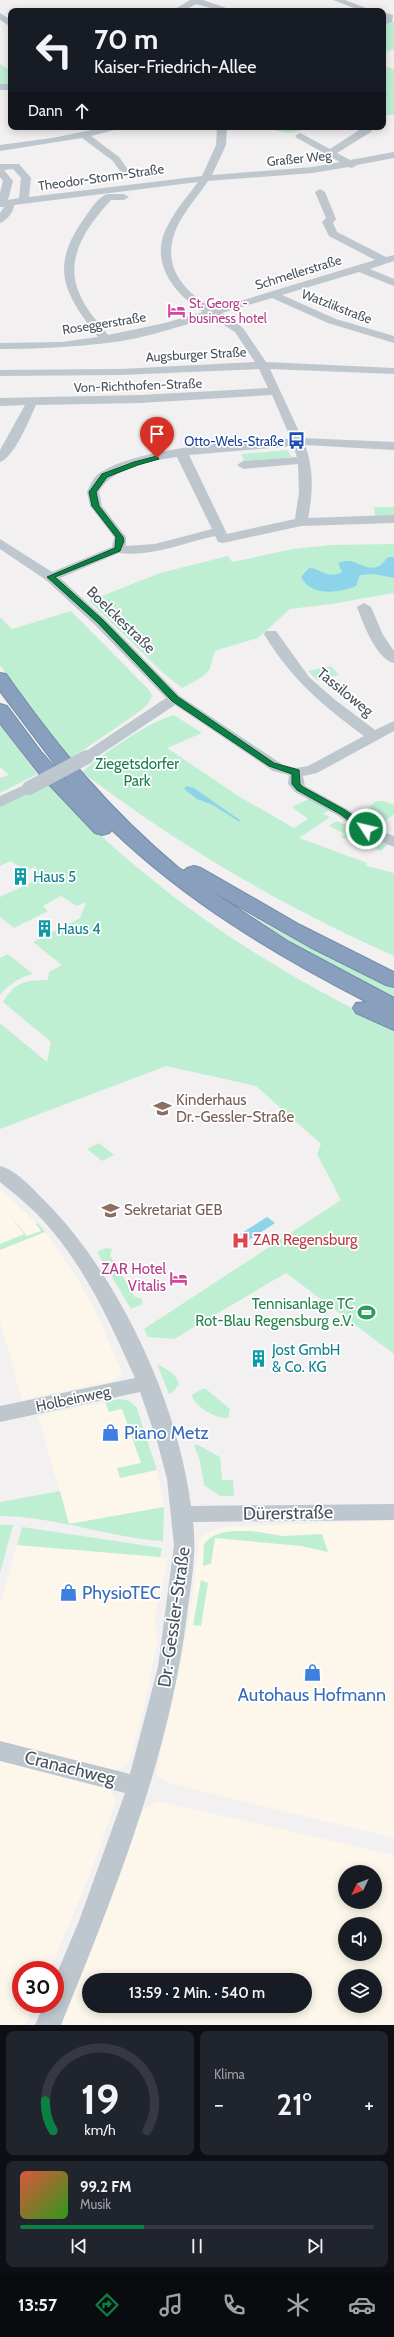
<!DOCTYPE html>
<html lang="de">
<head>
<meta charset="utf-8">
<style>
  :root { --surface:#171b24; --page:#20242c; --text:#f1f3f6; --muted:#9ea1a6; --line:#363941; --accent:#0b8043 }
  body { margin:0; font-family:Cabin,sans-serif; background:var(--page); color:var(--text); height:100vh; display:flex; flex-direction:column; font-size:15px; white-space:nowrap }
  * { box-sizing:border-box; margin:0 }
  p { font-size:13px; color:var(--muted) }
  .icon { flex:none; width:22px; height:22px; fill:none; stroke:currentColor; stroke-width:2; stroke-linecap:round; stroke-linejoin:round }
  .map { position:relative; height:2025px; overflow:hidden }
  .panel { display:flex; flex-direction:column; gap:6px; padding:6px; background:#0d0f14; flex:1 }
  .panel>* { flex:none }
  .hud { position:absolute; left:8px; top:8px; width:378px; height:122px; border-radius:8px; box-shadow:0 2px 10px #0003; background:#171b24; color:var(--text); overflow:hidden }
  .needle { width:26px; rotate:227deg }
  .tools { position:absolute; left:338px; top:1865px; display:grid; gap:8px }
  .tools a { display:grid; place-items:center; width:44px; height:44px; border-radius:50%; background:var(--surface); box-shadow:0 2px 10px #0003; font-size:20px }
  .speed { position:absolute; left:12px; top:1961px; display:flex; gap:8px; font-size:20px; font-weight:700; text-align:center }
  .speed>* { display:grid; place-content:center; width:52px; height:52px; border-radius:50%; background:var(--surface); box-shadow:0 2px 10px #0003; line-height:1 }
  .speed .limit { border:6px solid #d22; background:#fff; color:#111 }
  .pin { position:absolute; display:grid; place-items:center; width:34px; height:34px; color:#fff; margin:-41px -17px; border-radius:50% 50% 50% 0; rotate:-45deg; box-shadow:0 0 4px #0007 }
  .pin .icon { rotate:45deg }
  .me { position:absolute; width:44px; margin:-22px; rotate:305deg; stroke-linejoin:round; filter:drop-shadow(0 0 3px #0008) }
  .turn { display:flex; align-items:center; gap:14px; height:84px; padding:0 20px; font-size:18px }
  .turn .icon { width:52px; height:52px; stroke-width:2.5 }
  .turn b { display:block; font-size:28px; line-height:34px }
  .then { display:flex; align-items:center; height:38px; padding:0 20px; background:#0003; gap:8px; font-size:15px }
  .big { font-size:30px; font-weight:600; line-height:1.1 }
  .panel .card { flex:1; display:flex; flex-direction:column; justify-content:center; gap:6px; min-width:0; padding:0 14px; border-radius:8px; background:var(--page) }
  .panel .dial { align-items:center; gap:0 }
  .dial svg { height:104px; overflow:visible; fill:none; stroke:var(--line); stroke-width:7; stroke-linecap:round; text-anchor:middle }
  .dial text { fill:var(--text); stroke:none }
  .song { display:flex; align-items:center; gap:12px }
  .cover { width:48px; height:48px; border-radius:6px; background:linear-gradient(135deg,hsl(10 70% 55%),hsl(110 70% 35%)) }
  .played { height:4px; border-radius:2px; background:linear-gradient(90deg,var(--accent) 35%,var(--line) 35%) }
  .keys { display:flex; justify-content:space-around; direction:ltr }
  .heat { display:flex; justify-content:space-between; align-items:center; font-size:22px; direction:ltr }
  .panel .tiles { flex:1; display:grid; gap:6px; grid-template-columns:1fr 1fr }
  .card:last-child { grid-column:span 2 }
  .trip { position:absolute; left:82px; top:1973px; width:230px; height:40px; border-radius:20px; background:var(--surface); box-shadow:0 2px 10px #0003; font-weight:600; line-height:40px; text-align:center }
  .tabs { display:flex; height:64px; justify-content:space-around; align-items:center; background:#090b0e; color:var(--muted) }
  .tabs .icon { width:28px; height:28px }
  .tabs .active { color:var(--accent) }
  .tabs b { font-size:18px; color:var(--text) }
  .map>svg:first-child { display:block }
</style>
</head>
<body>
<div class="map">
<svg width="394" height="2025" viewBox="0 0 394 2025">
  <rect width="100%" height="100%" fill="#f2f0f0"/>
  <path fill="#fcf7ea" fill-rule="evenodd" d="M0,1188L45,1232L76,1276L97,1314L121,1370V1374L115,1380L22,1400L0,1321Z
    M120,1399L130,1401L140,1414L157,1470L164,1507L69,1524L38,1416Z
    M394,1520V1838L168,1783L156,1775L183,1652L192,1601L199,1542L203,1536L211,1531L227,1527Z
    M17,1545L168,1558L155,1615L157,1643L144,1708L129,1762L120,1769L113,1770L0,1744V1605Z
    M0,1759L108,1788L116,1801L92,1869L50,1970H21V2004H35L25,2025H0Z
    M158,1801L394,1855V2025H59L117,1881L142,1811ZM345,1872H375V1902H345ZM345,1924H375V1954H345ZM345,1976H375V2006H345ZM89,1980H305V2006H89Z"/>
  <path fill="#bfefd3" d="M394,21V49L383,53V24Z
    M0,64L11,71V86H0Z
    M383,66L394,69V115H383Z
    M267,127H307C294,136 280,133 267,127Z
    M288,450L291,457L244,461L241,454Z
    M374,507H394V516H375Z
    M394,544V593L331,604L290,609L258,638L217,650C211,656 213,663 209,670C204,678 190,683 182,688L161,671L89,601L160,573L228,556L232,562L293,549L332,545Z
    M71,611L150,691L152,696L148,704L140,711L69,760L0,665V617L12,629Z
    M331,666L339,675L317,680L308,671Z
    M174,715L202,733L167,748L240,797L294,828L308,819L292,807L311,798L331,809L323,814L330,817L299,838L367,863L366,866L394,873V956C282,906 179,846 82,772C101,755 150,721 174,715Z
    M0,725L37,774L0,793V778L9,775L0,767Z
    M49,784C148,890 264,967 394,1029V1354L286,1273L174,1339L148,1337L144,1329L341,1200L317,1154L321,1144L256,1086L166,1066L0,1129V1023L47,1062L51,1042L3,1002C15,982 25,980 48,980L49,972L62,965L33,942L80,918L86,902L77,906L61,896L43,906L48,911L14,928L0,917V897L32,882L36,866L25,871L11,861L0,866V805Z
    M376,801H384L394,805V814C384,824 369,830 360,815Z
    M337,821L359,830L346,839L341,837L345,834L329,826Z
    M368,835L389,843L381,851L371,847L372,846L367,841L369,839L365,838Z
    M241,911L300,942L394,985V1000L295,946Z
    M8,954L33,974C21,976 8,985 0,995V958Z
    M99,1143L114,1155L102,1161L87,1149Z
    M9,1214L27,1236L41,1231L36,1224L38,1223L45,1232L0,1250V1244L24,1234Z
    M106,1248L112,1249L110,1255L135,1297L142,1299V1304L131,1309L97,1252Z
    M157,1364C166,1369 176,1373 179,1384L172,1393L169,1394Z
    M202,1389H206L230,1409L228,1418C218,1420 193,1406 192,1395Z
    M120,1399L130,1401L137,1408L157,1470L120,1478L117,1468L141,1463L122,1409L109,1412L105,1402Z
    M194,1445H198L220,1457L222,1480H233L234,1496H220L204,1485L200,1461Z
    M60,1491L69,1524L164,1507L163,1541C109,1538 54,1516 0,1516V1502Z
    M0,1525H13L0,1573Z
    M22,1527L162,1548L160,1557L17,1545Z
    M252,1531L283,1536L322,1534L328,1552L301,1546L215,1538L211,1564L203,1566L204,1544C215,1529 236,1531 252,1531Z
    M201,1580L208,1583L201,1626L193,1625Z"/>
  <path fill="#8dd4eb" d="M388,557H394V578L374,574L360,575L356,586C339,593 311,597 301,577L309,568C322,568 326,580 342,572L338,563C355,555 365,573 379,566C382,565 385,560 388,557Z
    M186,786L194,788L241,821H238L213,805L197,799L184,789Z
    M267,1217L275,1223L249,1240L240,1234Z"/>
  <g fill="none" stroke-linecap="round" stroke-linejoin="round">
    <defs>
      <path id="highway" d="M0,673L6,674C59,749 109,810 180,869L184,871L187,868L194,866L201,868L300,925L394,972V987L386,985L310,947L211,891L289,942L394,998V1030L356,1013L353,1008L356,1003L367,1002C275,955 186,901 112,830L109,833L102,835L95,833L41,776L5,730L0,723V704L7,706L42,753L72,787L0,691Z"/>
    </defs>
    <use href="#highway" stroke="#748ba9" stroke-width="2"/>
    <path fill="#bec6ce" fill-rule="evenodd" d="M190,0H203L235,11H221L196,4L183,11H172Z
      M333,0H345L374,11H362Z
      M383,12L393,15L392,22L383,25V19L385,18H383Z
      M0,13L11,20V27L0,20Z
      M0,84H11V90H0Z
      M107,127H126L91,136L119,157L132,175L130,177H124L113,161L82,138L0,151V145L52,138Z
      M217,127H227L226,145L212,175L313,167L340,162L297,138L295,136L300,133L330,149L364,127H374L371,132L337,153L350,160L394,152V158L357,165L352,168L348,167L313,173L208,181C198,196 185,210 177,227C160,264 182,291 214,309L375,260L329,236L322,222L326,218L315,192L320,189L325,192L336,219L333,223L337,232L386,257L394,255V261L370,269L394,279V286L359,272L282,295L336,319L394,336V343L328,323L272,298L222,313L243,328L266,362L394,368V374L270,369L302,438L394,442V450L305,445C314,469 313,493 308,518L394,515V523L301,526L223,543L218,542L215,536C183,543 152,557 119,553L60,578L105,619L180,696L283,765L296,768L308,766L364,736C322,705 291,679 264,634L266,631H276L309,677L334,699L375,730L394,721V731L317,773L303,776L305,786L347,809L378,830L394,836V847L368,836L337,815L295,792L288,784L289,775L273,771L175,705L92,760H82L80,757L82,754L166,698L95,625L46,580L0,549V539L52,572L112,547L114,537L90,506L87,492C90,485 94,476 101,472C141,447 242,440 291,439L272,395L140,403L36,405C30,418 14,458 0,462V450L25,405L0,406V398L140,395L268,388L259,369L120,375L0,376V370L120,369L255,362L235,332L211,317C178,327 142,339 107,343C72,347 36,349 0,349V343L62,342L98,337C65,294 49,269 83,220C89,212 98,196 108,194H124L129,197L124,200H111C87,226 63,259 80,295C86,310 98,322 108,335L165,323L203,312C173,293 148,261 168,225C176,209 188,196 198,182L14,205C14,212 6,221 0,223V213L4,207H0V193L3,181L0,177V164H19L31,178L29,197L202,176L216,145ZM13,169L21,178L19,198L8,200L13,181L4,170ZM293,446L297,457L243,461L237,465L243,469L298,464L299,492L295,519L227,534L189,455ZM177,457L212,529L155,544L126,546V537L102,506L99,492C113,466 151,461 177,457Z
      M364,603L371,607L383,635L394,651V663C376,659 363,623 357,607Z
      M29,783L37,788L34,791L0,807V796Z
      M0,1166C16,1170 31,1187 43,1199C117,1272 178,1402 191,1506L394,1504V1520L193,1522C197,1554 191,1584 187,1615C169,1758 115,1892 61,2025H35L44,2004H55V1978L79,1921L125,1793L0,1761V1741L130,1774L158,1667L174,1545L167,1479L157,1441L140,1392L0,1422V1406L135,1378C112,1327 89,1275 53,1232C38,1213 19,1197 0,1182Z"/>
    <use href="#highway" fill="#88a0bd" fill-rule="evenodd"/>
    <path stroke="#bec6ce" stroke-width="14" d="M29,788L87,757"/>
  </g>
  <path fill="#0b8043" stroke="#07532c" d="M157,456L159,459L138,465L107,477L96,492L99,506L123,537L124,541L120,551L55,577L103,620L178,697L274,763L299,770L300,784L303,787L345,810L369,827V831H363L340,814L297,790L292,784V774L269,766L172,701L98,623L47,577L115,548L116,537L92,506L89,492L102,474L134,462Z"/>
  <defs>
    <symbol id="hotel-bare" viewBox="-9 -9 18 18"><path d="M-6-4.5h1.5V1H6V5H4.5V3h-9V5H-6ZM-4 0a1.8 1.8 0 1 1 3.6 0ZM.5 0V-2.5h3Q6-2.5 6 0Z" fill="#d1479c" stroke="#fff" stroke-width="2.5" paint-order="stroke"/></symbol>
    <symbol id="bus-bare" viewBox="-9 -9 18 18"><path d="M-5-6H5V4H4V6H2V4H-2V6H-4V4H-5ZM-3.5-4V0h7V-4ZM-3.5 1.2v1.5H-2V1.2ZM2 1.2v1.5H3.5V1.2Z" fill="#1a4fb4" stroke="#fff" stroke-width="2.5" paint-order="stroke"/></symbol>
    <symbol id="building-bare" viewBox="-9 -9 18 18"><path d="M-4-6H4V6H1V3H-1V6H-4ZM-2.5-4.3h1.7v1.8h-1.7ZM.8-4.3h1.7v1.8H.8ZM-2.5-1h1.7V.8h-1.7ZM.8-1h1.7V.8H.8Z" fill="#0f9aa8" stroke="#fff" stroke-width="2.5" paint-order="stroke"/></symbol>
    <symbol id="school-bare" viewBox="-9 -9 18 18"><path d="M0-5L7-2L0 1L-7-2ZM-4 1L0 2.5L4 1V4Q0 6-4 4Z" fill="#8d6e63" stroke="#fff" stroke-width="2.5" paint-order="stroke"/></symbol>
    <symbol id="hospital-bare" viewBox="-9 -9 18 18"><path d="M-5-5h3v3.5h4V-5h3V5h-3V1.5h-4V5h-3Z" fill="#e0444e" stroke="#fff" stroke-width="2.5" paint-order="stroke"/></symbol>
    <symbol id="stadium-bare" viewBox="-9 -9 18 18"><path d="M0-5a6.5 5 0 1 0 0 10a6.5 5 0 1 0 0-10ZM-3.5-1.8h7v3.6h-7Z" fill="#2e9e5b" stroke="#fff" stroke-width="2.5" paint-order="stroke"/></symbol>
    <symbol id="shop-bare" viewBox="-9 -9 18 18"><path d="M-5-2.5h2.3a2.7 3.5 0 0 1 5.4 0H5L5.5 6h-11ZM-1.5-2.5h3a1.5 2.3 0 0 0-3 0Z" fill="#3f7fe0" stroke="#fff" stroke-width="2.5" paint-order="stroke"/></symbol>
  </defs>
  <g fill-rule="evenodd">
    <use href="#hotel-bare" x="164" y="298" width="25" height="25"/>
    <use href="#bus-bare" x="284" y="428" width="25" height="25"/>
    <use href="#building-bare" x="8" y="864" width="25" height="25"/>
    <use href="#building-bare" x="32" y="916" width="25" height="25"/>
    <use href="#school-bare" x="150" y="1096" width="25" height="25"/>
    <use href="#school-bare" x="98" y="1198" width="25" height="25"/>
    <use href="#hospital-bare" x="228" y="1228" width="25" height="25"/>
    <use href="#hotel-bare" x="166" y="1266" width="25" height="25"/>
    <use href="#stadium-bare" x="354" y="1300" width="25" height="25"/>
    <use href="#building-bare" x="246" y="1346" width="25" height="25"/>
    <use href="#shop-bare" x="98" y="1420" width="25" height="25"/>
    <use href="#shop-bare" x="56" y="1580" width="25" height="25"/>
    <use href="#shop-bare" x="300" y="1660" width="25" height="25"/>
  </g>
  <g text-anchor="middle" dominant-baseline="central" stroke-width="3.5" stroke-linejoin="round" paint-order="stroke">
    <g font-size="13" fill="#48525d" stroke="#fff">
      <text transform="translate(299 158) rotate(-6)">Graßer Weg</text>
      <text transform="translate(101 177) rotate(-8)">Theodor-Storm-Straße</text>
      <text transform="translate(298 272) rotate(-17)">Schmellerstraße</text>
      <text transform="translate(337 306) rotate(21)">Watzlikstraße</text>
      <text transform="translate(104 323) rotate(-9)">Roseggerstraße</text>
      <text transform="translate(196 354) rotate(-3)">Augsburger Straße</text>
      <text transform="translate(138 385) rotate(-2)">Von-Richthofen-Straße</text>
    </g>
    <g font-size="13" fill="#b23c85" stroke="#fff" text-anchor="start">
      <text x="189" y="303">St. Georg -<tspan x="189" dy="15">business hotel</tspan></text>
    </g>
    <g font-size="13" fill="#164399" stroke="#fff" text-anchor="end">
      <text x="284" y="441">Otto-Wels-Straße</text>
    </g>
    <g font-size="15" fill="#48525d" stroke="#fff">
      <text transform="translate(121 620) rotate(44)">Boelckestraße</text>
      <text transform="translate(345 692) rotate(39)">Tassiloweg</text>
      <text transform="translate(73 1399) rotate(-12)">Holbeinweg</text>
    </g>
    <g font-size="15" fill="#197e4f" stroke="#fff">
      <text x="137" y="764">Ziegetsdorfer<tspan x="137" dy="17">Park</tspan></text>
    </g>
    <g font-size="15" fill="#0d838f" stroke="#fff" text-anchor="start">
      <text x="33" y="877">Haus 5</text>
      <text x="57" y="929">Haus 4</text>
      <text x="272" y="1350">Jost GmbH<tspan x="272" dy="17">&amp; Co. KG</tspan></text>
    </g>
    <g font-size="15" fill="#785e54" stroke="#fff" text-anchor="start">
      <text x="176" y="1100">Kinderhaus<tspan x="176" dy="17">Dr.-Gessler-Straße</tspan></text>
      <text x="124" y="1210">Sekretariat GEB</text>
    </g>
    <g font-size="15" fill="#be3a42" stroke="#fff" text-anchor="start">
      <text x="253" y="1240">ZAR Regensburg</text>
    </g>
    <g font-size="15" fill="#b23c85" stroke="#fff" text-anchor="end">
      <text x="166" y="1269">ZAR Hotel<tspan x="166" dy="17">Vitalis</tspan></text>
    </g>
    <g font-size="15" fill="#27864d" stroke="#fff" text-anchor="end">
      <text x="354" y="1304">Tennisanlage TC<tspan x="354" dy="17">Rot-Blau Regensburg e.V.</tspan></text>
    </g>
    <g font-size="18" fill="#366cbe" stroke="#fff" text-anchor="start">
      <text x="124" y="1433">Piano Metz</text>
      <text x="82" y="1593">PhysioTEC</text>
      <text x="312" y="1695" text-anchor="middle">Autohaus Hofmann</text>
    </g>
    <g font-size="18" fill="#48525d" stroke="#fff">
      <text transform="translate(288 1513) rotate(-1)">Dürerstraße</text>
      <text transform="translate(174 1617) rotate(-82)">Dr.-Gessler-Straße</text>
      <text transform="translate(70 1768) rotate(14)">Cranachweg</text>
    </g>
  </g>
</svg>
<div class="tools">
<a><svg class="needle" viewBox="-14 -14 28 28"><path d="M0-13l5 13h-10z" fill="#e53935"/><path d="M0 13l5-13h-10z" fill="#9ea1a6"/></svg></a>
<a><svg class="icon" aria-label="sound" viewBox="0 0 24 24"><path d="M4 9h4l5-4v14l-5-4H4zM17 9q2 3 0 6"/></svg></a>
<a><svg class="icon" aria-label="layers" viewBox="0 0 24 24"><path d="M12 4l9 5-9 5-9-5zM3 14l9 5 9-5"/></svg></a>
</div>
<div class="speed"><div class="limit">30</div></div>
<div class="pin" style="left:157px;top:458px;background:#d93025"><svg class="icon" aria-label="arrive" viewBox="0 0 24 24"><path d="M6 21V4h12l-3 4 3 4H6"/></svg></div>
<svg class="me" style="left:366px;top:829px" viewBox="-20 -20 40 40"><circle r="17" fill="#0b8043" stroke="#fff" stroke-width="3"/><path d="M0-11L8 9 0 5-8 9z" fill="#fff"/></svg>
<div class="trip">13:59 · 2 Min. · 540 m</div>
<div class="hud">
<div class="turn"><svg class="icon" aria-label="left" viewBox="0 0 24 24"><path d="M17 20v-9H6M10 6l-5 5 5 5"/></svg><div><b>70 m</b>Kaiser-Friedrich-Allee</div></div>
<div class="then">Dann<svg class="icon" aria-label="ahead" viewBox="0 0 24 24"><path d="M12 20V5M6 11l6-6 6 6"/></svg></div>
</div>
</div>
<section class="panel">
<div class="tiles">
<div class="card dial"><svg viewBox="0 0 100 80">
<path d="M14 69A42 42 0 1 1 86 69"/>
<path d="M14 69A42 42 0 0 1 8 46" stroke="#0b8043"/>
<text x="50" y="56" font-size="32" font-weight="700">19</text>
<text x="50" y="72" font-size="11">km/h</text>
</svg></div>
<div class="card"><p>Klima</p>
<div class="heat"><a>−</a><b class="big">21°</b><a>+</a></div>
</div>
<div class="card">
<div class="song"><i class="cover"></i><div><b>99.2 FM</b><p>Musik</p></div></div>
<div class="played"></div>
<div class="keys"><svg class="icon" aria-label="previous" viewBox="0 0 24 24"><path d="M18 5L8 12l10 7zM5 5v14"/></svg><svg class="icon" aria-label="pause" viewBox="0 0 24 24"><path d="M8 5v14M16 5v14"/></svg><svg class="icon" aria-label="next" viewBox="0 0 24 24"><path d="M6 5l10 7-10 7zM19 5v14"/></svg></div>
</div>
</div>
</section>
<nav class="tabs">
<b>13:57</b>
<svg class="icon active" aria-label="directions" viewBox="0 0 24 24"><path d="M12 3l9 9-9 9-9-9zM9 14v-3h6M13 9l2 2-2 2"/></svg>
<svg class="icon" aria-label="music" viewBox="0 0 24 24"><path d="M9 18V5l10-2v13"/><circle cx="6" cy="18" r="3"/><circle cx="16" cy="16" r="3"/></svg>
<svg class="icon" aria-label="phone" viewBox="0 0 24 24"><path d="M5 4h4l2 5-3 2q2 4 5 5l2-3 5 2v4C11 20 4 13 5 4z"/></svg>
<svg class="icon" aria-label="climate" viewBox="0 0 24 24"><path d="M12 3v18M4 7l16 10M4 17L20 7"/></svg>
<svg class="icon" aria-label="car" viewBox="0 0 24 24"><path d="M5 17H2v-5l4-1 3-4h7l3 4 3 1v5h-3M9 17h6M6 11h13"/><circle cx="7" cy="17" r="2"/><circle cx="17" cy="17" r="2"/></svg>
</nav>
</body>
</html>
